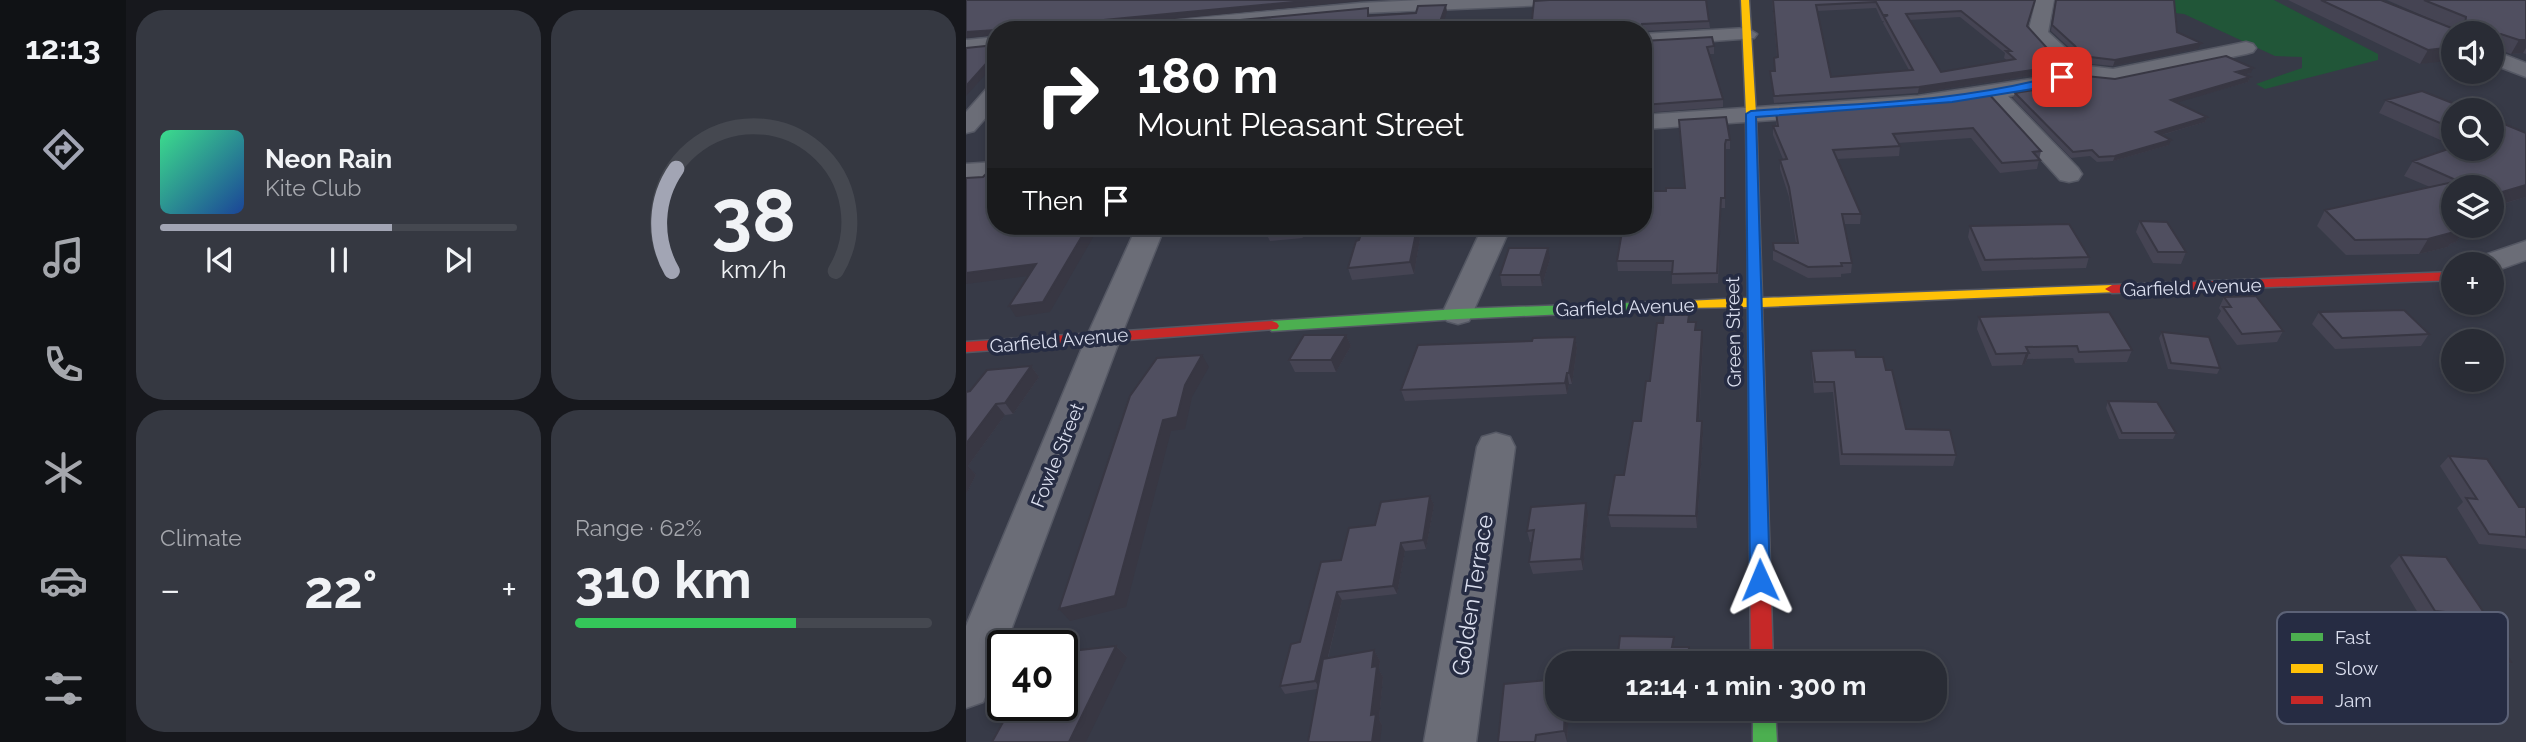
<!DOCTYPE html>
<html lang="en">
<head>
<meta charset="utf-8">
<style>
  :root { --surface:#292c35; --page:#353841; --text:#f1f3f6; --muted:#a5a7ad; --line:#454850; --accent:#a2a5b4 }
  body { margin:0; font-family:Raleway,sans-serif; background:var(--page); color:var(--text); height:100vh; display:flex; flex-direction:column; font-size:26px; white-space:nowrap }
  * { box-sizing:border-box; margin:0 }
  p { font-size:23px; color:var(--muted) }
  .icon { flex:none; width:38px; height:38px; fill:none; stroke:currentColor; stroke-width:2; stroke-linecap:round; stroke-linejoin:round }
  .map { position:relative; flex:1; overflow:hidden }
  .side { display:flex; flex-direction:column; gap:10px; padding:10px; background:#17181d; width:840px }
  .side>* { flex:none }
  .top-card { position:absolute; left:21px; top:21px; width:665px; height:214px; border-radius:28px; box-shadow:0 4px 10px #0003,0 0 0 2px var(--line); background:#202124; color:#fff; overflow:hidden }
  .buttons { position:absolute; left:1475px; top:21px; display:grid; gap:14px }
  .buttons a { display:grid; place-items:center; width:63px; height:63px; border-radius:50%; background:var(--surface); box-shadow:0 4px 10px #0003,0 0 0 2px var(--line); font-size:35px }
  .speed { position:absolute; left:21px; top:630px; display:flex; gap:14px; font-size:35px; font-weight:700; text-align:center }
  .speed>* { display:grid; place-content:center; width:91px; height:91px; border-radius:50%; background:var(--surface); box-shadow:0 4px 10px #0003,0 0 0 2px var(--line); line-height:1 }
  .speed .limit { border:4px solid #111; border-radius:10px; background:#fff; color:#111 }
  .pin { position:absolute; display:grid; place-items:center; width:60px; height:60px; color:#fff; margin:-30px; border-radius:14px; box-shadow:0 4px 10px #0006 }
  .me { position:absolute; width:77px; margin:-38px; rotate:359deg; stroke-linejoin:round; filter:drop-shadow(0 0 5px #0008) }
  .turn { display:flex; align-items:center; gap:24px; height:147px; padding:0 35px; font-size:32px }
  .turn .icon { width:91px; height:91px; stroke-width:2.5 }
  .turn b { display:block; font-size:49px; line-height:60px }
  .then { display:flex; align-items:center; height:66px; padding:0 35px; background:#0003; gap:14px; font-size:26px }
  .big { font-size:52px; font-weight:700; line-height:1.1 }
  .side .tile { flex:1; display:flex; flex-direction:column; justify-content:center; gap:10px; min-width:0; padding:0 24px; border-radius:28px; background:var(--page) }
  .side .dial { align-items:center; gap:0 }
  .dial svg { height:182px; overflow:visible; fill:none; stroke:var(--line); stroke-width:7; stroke-linecap:round; text-anchor:middle }
  .dial text { fill:var(--text); stroke:none }
  .song { display:flex; align-items:center; gap:21px }
  .cover { width:84px; height:84px; border-radius:10px; background:linear-gradient(135deg,hsl(150 70% 55%),hsl(220 70% 35%)) }
  .played { height:7px; border-radius:4px; background:linear-gradient(90deg,var(--accent) 65%,var(--line) 65%) }
  .keys { display:flex; justify-content:space-around; direction:ltr }
  .heat { display:flex; justify-content:space-between; align-items:center; font-size:38px; direction:ltr }
  .charge { height:10px; border-radius:5px; background:linear-gradient(90deg,#34c759 62%,var(--line) 0) }
  .side .tiles { flex:1; display:grid; gap:10px; grid-template-columns:repeat(2,1fr) }
  .trip { position:absolute; left:579px; top:651px; width:402px; height:70px; border-radius:28px; background:var(--surface); box-shadow:0 4px 10px #0003,0 0 0 2px var(--line); font-weight:700; line-height:70px; text-align:center }
  main { display:flex; flex:1; min-height:0 }
  .tabs { display:flex; flex-direction:column; width:126px; justify-content:space-around; align-items:center; background:#101215; color:var(--muted) }
  .tabs .icon { width:49px; height:49px }
  .tabs .current { color:var(--accent) }
  .tabs b { font-size:32px; color:var(--text) }
  .map>svg:first-child { display:block }
</style>
</head>
<body>
<main>
<nav class="tabs">
<b>12:13</b>
<svg class="icon current" aria-label="directions" viewBox="0 0 24 24"><path d="M12 3l9 9-9 9-9-9zM9 14v-3h6M13 9l2 2-2 2"/></svg>
<svg class="icon" aria-label="music" viewBox="0 0 24 24"><path d="M9 18V5l10-2v13"/><circle cx="6" cy="18" r="3"/><circle cx="16" cy="16" r="3"/></svg>
<svg class="icon" aria-label="phone" viewBox="0 0 24 24"><path d="M5 4h4l2 5-3 2q2 4 5 5l2-3 5 2v4C11 20 4 13 5 4z"/></svg>
<svg class="icon" aria-label="climate" viewBox="0 0 24 24"><path d="M12 3v18M4 7l16 10M4 17L20 7"/></svg>
<svg class="icon" aria-label="car" viewBox="0 0 24 24"><path d="M5 17H2v-5l4-1 3-4h7l3 4 3 1v5h-3M9 17h6M6 11h13"/><circle cx="7" cy="17" r="2"/><circle cx="17" cy="17" r="2"/></svg>
<svg class="icon" aria-label="filters" viewBox="0 0 24 24"><path d="M4 7h16M4 17h16"/><circle cx="9" cy="7" r="2"/><circle cx="15" cy="17" r="2"/></svg>
</nav>
<section class="side">
<div class="tiles">
<div class="tile">
<div class="song"><i class="cover"></i><div><b>Neon Rain</b><p>Kite Club</p></div></div>
<div class="played"></div>
<div class="keys"><svg class="icon" aria-label="previous" viewBox="0 0 24 24"><path d="M18 5L8 12l10 7zM5 5v14"/></svg><svg class="icon" aria-label="pause" viewBox="0 0 24 24"><path d="M8 5v14M16 5v14"/></svg><svg class="icon" aria-label="next" viewBox="0 0 24 24"><path d="M6 5l10 7-10 7zM19 5v14"/></svg></div>
</div>
<div class="tile dial"><svg viewBox="0 0 100 80">
<path d="M14 69A42 42 0 1 1 86 69"/>
<path d="M14 69A42 42 0 0 1 16 24" stroke="#a2a5b4"/>
<text x="50" y="56" font-size="32" font-weight="700">38</text>
<text x="50" y="72" font-size="11">km/h</text>
</svg></div>
<div class="tile"><p>Climate</p>
<div class="heat"><a>−</a><b class="big">22°</b><a>+</a></div>
</div>
<div class="tile"><p>Range · 62%</p><b class="big">310 km</b><div class="charge"></div></div>
</div>
</section>
<div class="map">
<svg width="1560" height="742" viewBox="0 0 1560 742">
  <rect width="100%" height="100%" fill="#373a47"/>
  <path fill="#215638" d="M1147,0H1308L1412,54V60L1299,89L1290,84L1336,68V57L1309,56L1218,14L1142,6Z"/>
  <g fill="none" stroke-linecap="round" stroke-linejoin="round">
    <defs>
      <path id="street" d="M455,0H591L582,5L395,13L227,30H155L164,24L395,3Z
        M1070,0H1088L1082,32L1106,54L1113,65L1147,69L1280,42L1287,44L1290,48L1287,52L1280,54L1147,81L1108,77L1092,88L1042,96L1112,168L1116,174L1112,180L1103,182L1094,180L1021,99L952,110L677,129V115L952,96L1078,77L1090,71L1093,65L1062,33Z
        M781,28L791,34L788,38L677,46V34Z
        M30,37V49L0,52V40Z
        M1526,50L1560,63V77L1526,64Z
        M30,85V106L8,131L0,133V112L22,87Z
        M30,162V178L0,180V164Z
        M171,226H199L155,336L39,646H37V653L17,702L0,708V626L121,336Z
        M517,226H545L503,321L492,324L481,321L476,314Z
        M1560,241V260L1526,272V264H1506L1510,258Z
        M530,433L544,437L549,447L510,742H458L511,447L516,437Z"/>
      <path id="fast" d="M720,301L725,302L727,305L725,308L492,319L306,331L299,326L306,321L492,309Z
        M787,709H809L811,742H787Z"/>
      <path id="slow" d="M775,0H783L790,114L796,298L1146,285L1151,286L1153,289L1151,292L796,307L789,311L782,307L715,308L713,305L715,302L720,301L782,298L780,114Z"/>
      <path id="jam" d="M1488,272V280L1146,293L1139,289L1146,285Z
        M789,303L796,307L807,663H785L782,307Z
        M306,321L311,323L313,326L311,329L0,352V342Z"/>
    </defs>
    <use href="#street" stroke="#555864" stroke-width="3"/>
    <use href="#fast" stroke="#555864" stroke-width="3"/>
    <use href="#slow" stroke="#555864" stroke-width="3"/>
    <use href="#jam" stroke="#555864" stroke-width="3"/>
    <use href="#street" fill="#6b6d77" fill-rule="evenodd"/>
    <use href="#fast" fill="#4caf50" fill-rule="evenodd"/>
    <use href="#slow" fill="#ffc107" fill-rule="evenodd"/>
    <use href="#jam" fill="#c62828" fill-rule="evenodd"/>
  </g>
  <path fill="#454453" fill-rule="evenodd" d="M806,0H1069L1061,27L1091,59L1090,65L1077,74L952,93L808,103L804,71H808V58H811ZM910,8L916,21H918L917,23L943,70L865,77L851,11ZM994,17L1039,53L1038,58L1042,61L975,72L944,20Z
    M1090,0L1211,32L1232,49L1147,66L1115,63L1108,52L1085,31Z
    M1322,0H1415L1485,28L1421,0H1560V54L1557,53L1545,54L1528,48L1526,52L1454,64Z
    M743,21L744,28L677,31V30H565Z
    M677,41L748,46V54H743L757,99V107L677,113Z
    M1285,73L1277,75L1284,77L1282,82L1211,102L1241,117L1239,122L1196,135L1203,145L1147,161L1131,162L1124,156L1105,158L1047,98L1049,93L1149,79Z
    M1420,100L1488,110V146L1413,113Z
    M954,104L1075,151L1071,169L1034,173L1005,138L932,143L934,146L933,156L871,159L895,214L894,224H878L886,263L885,273L875,274V277L842,278L807,260V243H830L823,197L814,169V160L817,159L807,135V126H810V113Z
    M713,120L764,140V149H760L759,153V208H755L752,283L706,284V271H652L651,261L700,191L718,188Z
    M1560,133V197L1534,205L1528,221L1488,226H1509L1500,228L1490,242L1484,244L1482,247L1453,254L1380,255L1351,226L1359,210L1464,187L1438,176L1447,161Z
    M1174,221L1220,252L1215,264L1187,263L1170,232Z
    M288,226H341L337,238L304,241L301,235L293,236Z
    M1004,226L1123,257L1120,268L1016,271L1002,237Z
    M451,228L454,239L448,274L386,280L382,268Z
    M584,259L576,286H536L534,275Z
    M1258,297L1317,331L1311,342L1271,345L1251,318L1255,311L1253,308Z
    M1353,312L1463,334L1455,346L1369,349L1346,324Z
    M1013,317L1166,350L1161,362L1109,363L1107,358L1061,359L1059,364L1056,365L1026,366L1011,329Z
    M723,322H730V330L737,341L733,421H736L737,433L731,528L645,527L642,515L658,475L675,421L684,381Z
    M1196,332L1254,368L1251,374L1202,369L1193,338Z
    M380,335L385,346L370,372H329L323,360Z
    M609,337L611,348L606,384H603L601,394L439,401L435,390L566,341Z
    M845,351L890,357L920,370L940,429L990,455L987,466L874,465L867,392L848,393L845,362Z
    M65,366L73,377L47,414L39,415L2,466L10,475L0,494L4,391Z
    M1142,401L1210,433L1207,439H1153L1140,408Z
    M1483,456L1553,507H1560V549L1513,544L1491,508L1497,502L1474,466Z
    M464,496L468,505L460,549L439,551L431,594L376,600L362,658L408,650L414,661L413,670L417,677L413,719L416,725L351,689L319,694L314,686L375,560L409,525Z
    M622,515L617,570L567,574L563,562L566,542H564L561,531Z
    M1434,555L1529,629L1525,632L1545,662L1532,673L1498,671L1468,623H1458L1424,566Z
    M150,646L161,657L36,723L28,716Z
    M592,709H603L601,742H532Z"/>
  <path fill="#383743" d="M349,0H403L96,30H61L64,27Z
    M480,5L481,12L475,30H471Z
    M286,26L288,30H246Z
    M29,30L30,35L0,38V32Z
    M1535,34L1530,43L1532,42L1526,52V43L1532,36Z
    M1553,40H1560V48L1557,53L1545,54Z
    M1235,43L1232,49L1147,66L1149,60Z
    M1488,47V60L1454,64L1462,50Z
    M30,56V63L0,96V86L25,58Z
    M1091,59L1090,65L1077,74L952,93L953,87Z
    M1287,68L1285,73L1268,77L1270,72Z
    M1284,77L1282,82L1203,105L1205,100Z
    M1241,117L1239,122L1188,137L1190,132Z
    M1205,140L1203,145L1147,161L1149,156Z
    M1560,185V197L1529,206H1538L1528,221L1526,222V195Z
    M1488,218V226H1509L1500,228L1490,242L1484,244L1482,247L1453,254L1462,239L1485,219Z
    M122,226H133V227L84,312L50,317L43,306Z
    M331,226H341L337,238Z
    M451,228L454,239L448,274L444,262Z
    M582,248L584,259L576,286L574,275Z
    M70,264L77,274L0,284V273Z
    M736,330L737,341L732,433L731,421Z
    M380,335L385,346L370,372L365,360Z
    M609,337L611,348L606,384L603,373Z
    M1060,353H1063L1059,364L1056,365Z
    M236,355L243,367L226,397L219,429L205,431L160,607L104,621L93,609L197,420Z
    M65,366L73,377L47,414L39,403Z
    M601,373L603,384L601,394L599,383Z
    M30,404L39,415L2,466L10,475L0,494V444Z
    M736,421L737,433L731,528L730,516Z
    M464,496L468,505L460,549L457,540Z
    M620,503L622,515L617,570L615,559Z
    M435,543L439,551L431,594L427,586Z
    M371,592L376,600L354,689L349,681Z
    M150,646L161,657L120,742H103Z
    M408,650L414,661L413,670L417,677L413,719L416,725L414,742H406L405,715L406,667Z
    M599,709H603L601,742L598,731Z"/>
  <path fill="#504f60" stroke="#383743" stroke-width="2" fill-rule="evenodd" d="M0,0H349L64,27L61,30H30V56L25,58L0,86V48L29,45V30L0,32Z
    M583,0H740L743,21L676,24L675,30H565L568,1Z
    M807,0H1069L1061,26L1091,59L1079,68L953,87L808,96L804,71H809L808,58L812,57ZM910,2L917,15H922L918,17L947,70L865,77L850,5ZM995,11L1045,51H1040L1049,59L975,72L940,14Z
    M1090,0H1208L1211,32L1235,43L1149,60L1116,56L1109,46L1086,25Z
    M1355,0H1415L1498,33L1500,17L1458,0H1560V40H1553L1535,34L1532,36V42L1526,43V33H1488V47L1462,50Z
    M480,5L471,30H284L286,26L246,30H209L211,26L393,9L402,8V16L450,13L452,6Z
    M746,37L748,46L741,47L757,99L677,105V41Z
    M1260,56L1287,68L1270,72L1284,77L1205,100L1241,117L1190,132L1205,140L1149,156L1133,157L1126,150L1107,152L1049,93L1094,86L1110,75L1149,79Z
    M1456,91L1504,110H1488V129L1420,100Z
    M1022,93L1075,151L1067,152L1074,160L1036,163L1007,128L927,134L934,146L867,150L895,214H876L886,263H875L876,266L842,267L808,250L807,243H832L823,187L814,160L821,159L807,126H812L810,113L954,104Z
    M760,117L764,140H760L759,144V198H755L751,273L706,274L707,261H651L657,226H677V191H700V188H719L713,120Z
    M1526,119L1560,133V185L1526,195L1534,199L1528,201L1538,206L1526,209V187H1488V218L1485,219L1488,220V226H1498L1500,227L1490,230L1492,231L1462,239L1389,240L1359,210L1492,181L1447,161L1488,147V149H1526Z
    M30,164V226H122L77,302L43,306L70,264L0,273V178L17,177Z
    M1174,221L1201,222L1220,252H1192Z
    M1103,224L1123,257L1019,260L1004,226Z
    M451,228L444,262L382,268L390,241L393,240L395,234Z
    M543,248H582L574,275H534Z
    M1290,296L1317,331L1276,334L1257,307H1265L1258,297Z
    M1438,310L1463,334L1376,338L1353,312Z
    M1143,312L1166,350L1113,352L1111,346L1060,347L1063,353H1060L1030,354L1013,317Z
    M698,315H723L722,322H730L729,330H736L731,421H736L730,516L642,515L649,475H658L667,421H675L680,381H684L691,323H697Z
    M1196,332L1243,337L1254,368L1205,363Z
    M338,335H380L365,360H323Z
    M609,337L603,373H601L599,383L435,390L452,345L566,341L567,338Z
    M889,350L890,357H917L920,370H926L940,429L984,430L990,455L876,454L868,382H849L845,351Z
    M236,355L219,385L211,417L197,420L149,596L93,609L164,396L191,358Z
    M65,366L39,403L30,404L0,444V392L4,391L21,370Z
    M1142,401L1191,402L1210,433H1156Z
    M1483,456L1521,459L1553,507H1560V537L1523,534L1500,498L1511,499Z
    M464,496L457,540L435,543L427,586L371,592L349,681L314,686L325,644L334,642L355,562L375,560L383,528L409,525L415,502Z
    M620,503L615,559L563,562L568,530L561,531L565,507Z
    M1434,555L1480,557L1529,629H1522L1545,662L1510,660L1479,612L1469,611Z
    M654,636L708,637L706,647H723L722,663H651Z
    M150,646L103,742H26L41,715L28,716L37,701V705H96V652Z
    M408,650L406,667L411,666L405,715L410,714L406,742H342L357,659Z
    M592,679V709H599L598,731L570,735L569,742H532L538,684Z"/>
  <path fill="#1a73e8" stroke="#114b97" stroke-width="2" d="M1096,74L1101,77L1099,79L1073,88L986,102L790,117L804,580L802,586L794,589L787,586L784,580L780,114L785,111C888,103 996,103 1096,74Z"/>
  <g text-anchor="middle" dominant-baseline="central" stroke-width="7" stroke-linejoin="round" paint-order="stroke">
    <g font-size="19" fill="#dbdfef" stroke="#262c43">
      <text transform="translate(1226 287) rotate(-2)">Garfield Avenue</text>
      <text transform="translate(659 307) rotate(-2)">Garfield Avenue</text>
      <text transform="translate(767 332) rotate(-91)">Green Street</text>
      <text transform="translate(93 340) rotate(-5)">Garfield Avenue</text>
      <text transform="translate(91 455) rotate(-68)">Fowle Street</text>
    </g>
    <g font-size="23" fill="#dbdfef" stroke="#262c43">
      <text transform="translate(506 595) rotate(-81)">Golden Terrace</text>
    </g>
  </g>
  <rect x="1311" y="612" width="231" height="112" rx="10" fill="#262c43" stroke="#5c6277" stroke-width="2"/>
  <rect x="1325" y="633" width="32" height="8" fill="#4caf50"/>
  <rect x="1325" y="664" width="32" height="9" fill="#ffc107"/>
  <rect x="1325" y="696" width="32" height="8" fill="#c62828"/>
  <g font-size="19" fill="#dbdfef">
    <text x="1369" y="644">Fast</text>
    <text x="1369" y="675">Slow</text>
    <text x="1369" y="707">Jam</text>
  </g>
</svg>
<div class="buttons">
<a><svg class="icon" aria-label="sound" viewBox="0 0 24 24"><path d="M4 9h4l5-4v14l-5-4H4zM17 9q2 3 0 6"/></svg></a>
<a><svg class="icon" aria-label="search" viewBox="0 0 24 24"><circle cx="10" cy="10" r="6"/><path d="M15 15l6 6"/></svg></a>
<a><svg class="icon" aria-label="layers" viewBox="0 0 24 24"><path d="M12 4l9 5-9 5-9-5zM3 14l9 5 9-5"/></svg></a>
<a>+</a>
<a>−</a>
</div>
<div class="speed"><div class="limit">40</div></div>
<div class="pin" style="left:1096px;top:77px;background:#d93025"><svg class="icon" aria-label="arrive" viewBox="0 0 24 24"><path d="M6 21V4h12l-3 4 3 4H6"/></svg></div>
<svg class="me" style="left:794px;top:580px" viewBox="-20 -20 40 40"><path d="M0-17L14 15 0 8-14 15z" fill="#1a73e8" stroke="#fff" stroke-width="4"/></svg>
<div class="trip">12:14 · 1 min · 300 m</div>
<div class="top-card">
<div class="turn"><svg class="icon" aria-label="right" viewBox="0 0 24 24"><path d="M7 20v-9h11M14 6l5 5-5 5"/></svg><div><b>180 m</b>Mount Pleasant Street</div></div>
<div class="then">Then<svg class="icon" aria-label="arrive" viewBox="0 0 24 24"><path d="M6 21V4h12l-3 4 3 4H6"/></svg></div>
</div>
</div>
</main>
</body>
</html>
